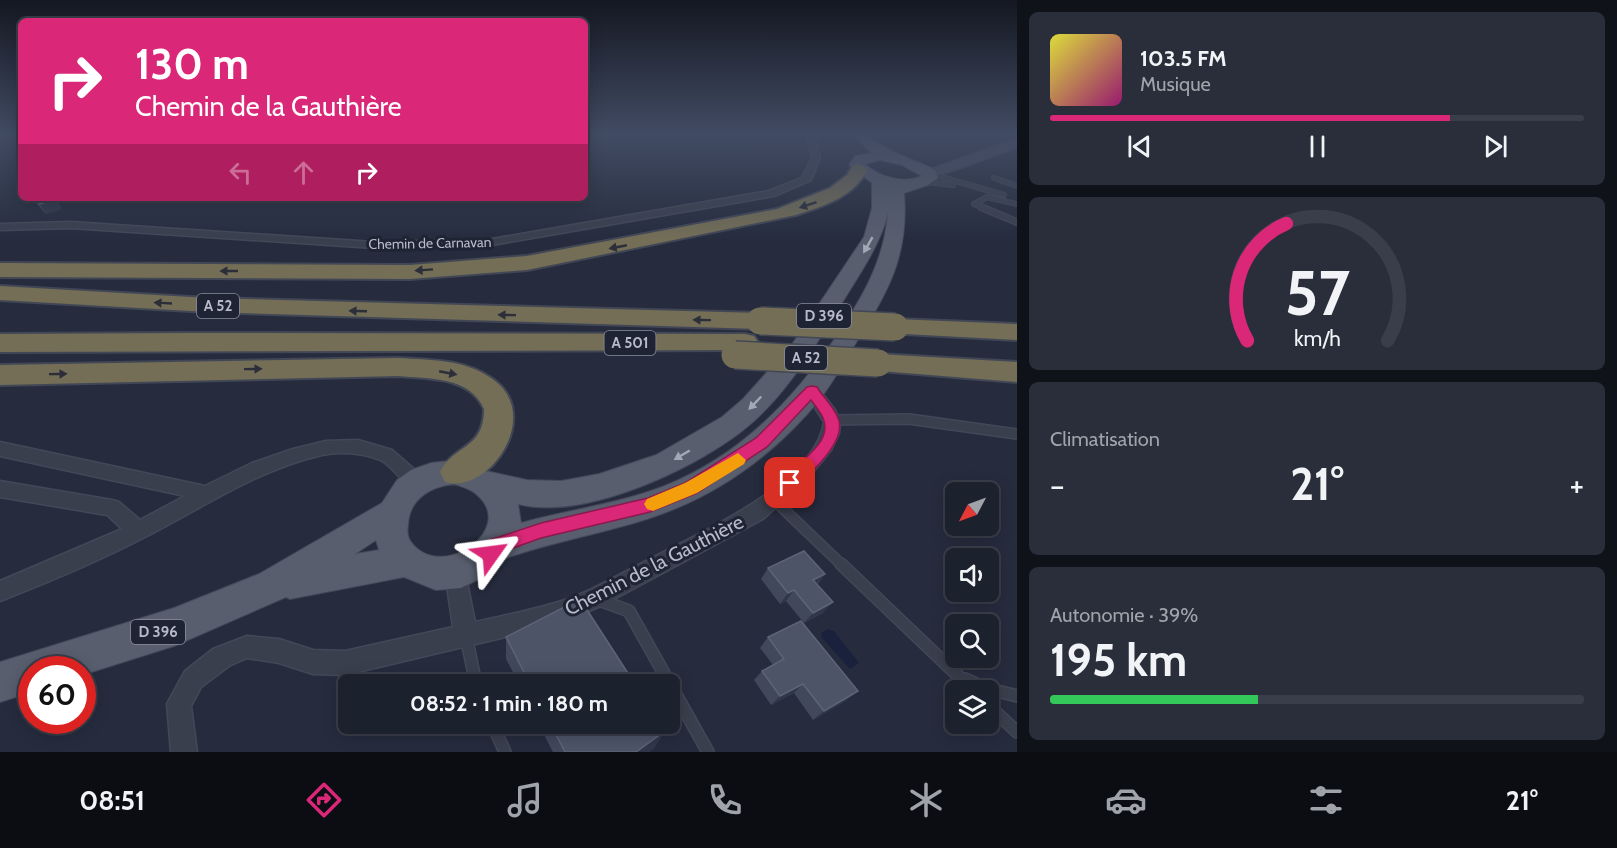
<!DOCTYPE html>
<html lang="fr">
<head>
<meta charset="utf-8">
<style>
  :root { --surface:#1c212e; --page:#292e3a; --text:#f1f3f6; --muted:#a0a3aa; --line:#3a3e4a; --accent:#db2777 }
  body { margin:0; font-family:Cabin,sans-serif; background:var(--page); color:var(--text); height:100vh; display:flex; flex-direction:column; font-size:22px; white-space:nowrap }
  * { box-sizing:border-box; margin:0 }
  p { font-size:20px; color:var(--muted) }
  .icon { flex:none; width:33px; height:33px; fill:none; stroke:currentColor; stroke-width:2; stroke-linecap:round; stroke-linejoin:round }
  .map { position:relative; flex:1; overflow:hidden }
  .details { display:flex; flex-direction:column; gap:12px; padding:12px; background:#0f1219; width:600px }
  .details>* { flex:none }
  .guide { position:absolute; left:18px; top:18px; width:570px; height:183px; border-radius:9px; box-shadow:0 3px 15px #0003,0 0 0 2px var(--line); background:#db2777; color:#fff; overflow:hidden }
  .needle { width:39px; rotate:229deg }
  .controls { position:absolute; left:945px; top:482px; display:grid; gap:12px }
  .controls a { display:grid; place-items:center; width:54px; height:54px; border-radius:9px; background:var(--surface); box-shadow:0 3px 15px #0003,0 0 0 2px var(--line); font-size:30px }
  .speed { position:absolute; left:18px; top:656px; display:flex; gap:12px; font-size:30px; font-weight:700; text-align:center }
  .speed>* { display:grid; place-content:center; width:78px; height:78px; border-radius:50%; background:var(--surface); box-shadow:0 3px 15px #0003,0 0 0 2px var(--line); line-height:1 }
  .speed .limit { border:9px solid #d22; background:#fff; color:#111 }
  .pin { position:absolute; display:grid; place-items:center; width:51px; height:51px; color:#fff; margin:-26px; border-radius:12px; box-shadow:0 3px 9px #0006 }
  .me { position:absolute; width:66px; margin:-33px; rotate:59deg; stroke-linejoin:round; filter:drop-shadow(0 0 4px #0008) }
  .turn { display:flex; align-items:center; gap:21px; height:126px; padding:0 18px; font-size:27px }
  .turn .icon { width:78px; height:78px; stroke-width:2.5 }
  .turn b { display:block; font-size:42px; line-height:51px }
  .lanes { display:flex; align-items:center; height:57px; padding:0 18px; background:#0003; justify-content:center; gap:30px; direction:ltr }
  .lanes .off { opacity:.35 }
  .big { font-size:45px; font-weight:700; line-height:1.1 }
  .details .tile { flex:1; display:flex; flex-direction:column; justify-content:center; gap:9px; min-width:0; padding:0 21px; border-radius:9px; background:var(--page) }
  .details .dial { align-items:center; gap:0 }
  .dial svg { height:156px; overflow:visible; fill:none; stroke:var(--line); stroke-width:7; stroke-linecap:round; text-anchor:middle }
  .dial text { fill:var(--text); stroke:none }
  .song { display:flex; align-items:center; gap:18px }
  .cover { width:72px; height:72px; border-radius:9px; background:linear-gradient(135deg,hsl(60 70% 55%),hsl(320 70% 35%)) }
  .played { height:6px; border-radius:3px; background:linear-gradient(90deg,var(--accent) 75%,var(--line) 75%) }
  .keys { display:flex; justify-content:space-around; direction:ltr }
  .heat { display:flex; justify-content:space-between; align-items:center; font-size:33px; direction:ltr }
  .charge { height:9px; border-radius:4px; background:linear-gradient(90deg,#34c759 39%,var(--line) 0) }
  .trip { position:absolute; left:338px; top:674px; width:342px; height:60px; border-radius:9px; background:var(--surface); box-shadow:0 3px 15px #0003,0 0 0 2px var(--line); font-weight:700; line-height:60px; text-align:center }
  .tabs { display:flex; height:96px; justify-content:space-around; align-items:center; background:#0b0d12; color:var(--muted) }
  .tabs .icon { width:42px; height:42px }
  .tabs .selected { color:var(--accent) }
  .tabs b { font-size:27px; color:var(--text) }
  main { display:flex; flex:1; min-height:0 }
  .map>svg:first-child { display:block }
</style>
</head>
<body>
<main>
<div class="map">
<svg width="1017" height="752" viewBox="0 0 1017 752">
  <rect width="100%" height="100%" fill="#262c3e"/>
  <path fill="#19213c" d="M828,629L834,631L859,663L850,669L822,638L821,633Z"/>
  <g fill="none" stroke-linecap="round" stroke-linejoin="round">
    <defs>
      <path id="lane-far3" d="M931,174L1004,195
        M994,178L1017,186
        M925,182L953,185
        M984,208L974,204L987,197L1017,204"/>
      <path id="lane-far2" d="M981,207L1017,222"/>
      <path id="lane-far1" d="M832,420L909,419L1017,434
        M774,500L842,565"/>
      <path id="lane" d="M841,564L973,690
        M599,600L629,611L708,752
        M466,636L476,684
        M965,679L985,688L1017,696
        M988,705L1017,732
        M492,723L505,752"/>
      <path id="street" d="M806,135H814L820,158L811,180L774,196L492,245L374,248L71,228L0,230V224L71,222L374,242L492,239L769,191L802,178L812,158Z
        M812,386L817,387L835,410L840,422L839,433L831,450L809,477L763,519L603,605L556,625L345,675L313,674L279,663L247,658L229,666L201,687L191,706L197,752H171L167,704L185,671L213,649L247,636L279,639L313,650L345,651L453,627L445,572L448,565L455,562L462,565L465,572L475,622C501,616 529,611 555,603C588,594 619,574 650,559C699,533 816,483 824,422L804,391Z
        M358,440L392,450L423,477L426,482L423,487C405,493 396,467 380,460C363,453 340,451 322,455C257,470 204,507 145,537C99,561 49,582 0,601V581L122,529L107,515L0,497V481L112,500L119,502L140,520L185,496L0,456V442L205,486L252,463L293,449L326,441Z"/>
      <path id="secondary" d="M1017,139V147L935,176H925L923,173Z"/>
      <path id="primary" d="M853,135H868C887,153 912,158 935,170L938,178L928,185L904,193C909,254 889,291 857,341C845,360 834,381 820,399C774,455 716,497 647,519C600,534 552,542 506,558L495,571L461,588L436,590L404,577L290,599L286,597L174,646L82,675V669H32V692L0,702V662L174,608L259,574L382,503L397,480L411,470L431,463L457,460L486,471L527,480L561,481L599,474L656,455L722,417L743,399L793,343L864,237L872,208V183L849,165L855,156L872,153ZM880,160L902,165L922,176C904,184 879,177 865,164ZM888,213C884,262 862,298 836,337C791,403 738,457 662,487C617,504 568,510 521,523L518,504C583,521 692,470 742,431C786,397 816,344 845,298C862,270 880,245 888,213ZM455,484C462,487 471,489 476,494C519,529 441,583 411,542C407,537 407,531 408,525C409,498 432,486 455,484ZM376,540L379,550L355,554Z"/>
      <path id="highway" d="M859,164L868,169C854,197 824,206 796,215L527,270L410,279L0,277V263L410,265L527,256L777,209L830,188L847,175L853,165Z
        M0,286L208,298L760,313L769,316L773,321L769,326L760,329L208,312L0,300Z
        M895,319L1017,324V340L886,333L882,327L886,321Z
        M187,333L745,334L754,336L758,342L754,348L745,350L0,352V334Z
        M878,354L1017,362V382L868,370L864,363L868,356Z
        M398,358C429,360 464,359 491,378C545,413 489,496 445,482L440,472C454,444 484,450 484,409C470,376 428,379 398,376L0,385V365Z"/>
    </defs>
    <use href="#lane-far3" stroke="#434858" stroke-width="6"/>
    <use href="#lane-far2" stroke="#434858" stroke-width="8"/>
    <use href="#lane-far1" stroke="#434858" stroke-width="12"/>
    <use href="#lane" stroke="#434858" stroke-width="14"/>
    <use href="#street" stroke="#434858" stroke-width="3"/>
    <use href="#secondary" stroke="#434858" stroke-width="4"/>
    <use href="#primary" stroke="#434858" stroke-width="2"/>
    <use href="#highway" stroke="#424756" stroke-width="4"/>
    <use href="#lane-far3" stroke="#3a3f4e" stroke-width="4.5"/>
    <use href="#lane-far2" stroke="#3a3f4e" stroke-width="6"/>
    <use href="#lane-far1" stroke="#3a3f4e" stroke-width="9"/>
    <use href="#lane" stroke="#3a3f4e" stroke-width="11"/>
    <use href="#street" fill="#3a3f4e" fill-rule="evenodd"/>
    <use href="#secondary" fill="#484d61" fill-rule="evenodd"/>
    <use href="#primary" fill="#585e6e" fill-rule="evenodd"/>
    <use href="#highway" fill="#746e57" fill-rule="evenodd"/>
    <defs>
      <path id="highway-bridge" d="M760,321L895,327
        M735,355L878,363"/>
    </defs>
    <use href="#highway-bridge" stroke="#424756" stroke-width="30" stroke-linecap="butt"/>
    <use href="#highway-bridge" stroke="#746e57" stroke-width="27"/>
  </g>
  <path fill="#41485c" d="M32,198H55L62,209L46,214Z
    M768,568L825,574L817,585L823,613L804,623L786,601L780,604L761,579Z
    M506,637L635,684H519L506,659Z
    M768,637L847,700L813,720L794,693L771,705L754,680L762,671L773,665L760,648Z
    M538,723H660L665,731L654,748L649,752H553Z"/>
  <path fill="#31374b" d="M56,199L62,209L46,214L40,204Z
    M825,574L816,585L813,580Z
    M794,590L786,601L780,604L788,593Z
    M833,602L823,613L804,623L813,613Z
    M803,684L794,693L771,705L780,696Z
    M858,691L847,700L813,720L824,711Z
    M665,731L654,748L649,752H636Z"/>
  <path fill="#4d5468" stroke="#5e6477" stroke-width="1.5" d="M35,198H55L56,199L40,204Z
    M804,551L825,574L813,580L833,602L813,613L794,590L788,593L768,568Z
    M580,599L635,684H530L506,637Z
    M801,621L858,691L824,711L803,684L780,696L762,671L784,659L768,637Z
    M550,723H660L665,731L636,752H565Z"/>
  <defs><path id="oneway-solid" d="M-6-.8H1V-3.2L6.5 0L1 3.2V.8H-6Z" transform="scale(1.5)"/></defs>
  <g fill="#2c2f39">
    <use href="#oneway-solid" transform="translate(808 205) rotate(162)"/>
    <use href="#oneway-solid" transform="translate(618 247) rotate(169)"/>
    <use href="#oneway-solid" transform="translate(424 270) rotate(176)"/>
    <use href="#oneway-solid" transform="translate(229 271) rotate(-180)"/>
    <use href="#oneway-solid" transform="translate(163 303) rotate(-177)"/>
    <use href="#oneway-solid" transform="translate(358 311) rotate(-178)"/>
    <use href="#oneway-solid" transform="translate(507 315) rotate(-179)"/>
    <use href="#oneway-solid" transform="translate(702 320) rotate(-179)"/>
    <use href="#oneway-solid" transform="translate(253 369) rotate(-1)"/>
    <use href="#oneway-solid" transform="translate(448 373) rotate(11)"/>
    <use href="#oneway-solid" transform="translate(58 374) rotate(-1)"/>
  </g>
  <g fill="#a3a8b7">
    <use href="#oneway-solid" transform="translate(868 245) rotate(120)"/>
    <use href="#oneway-solid" transform="translate(755 403) rotate(134)"/>
    <use href="#oneway-solid" transform="translate(682 455) rotate(150)"/>
  </g>
  <linearGradient id="sky" x2="0" y2="1"><stop stop-color="#151822"/><stop offset="0.56" stop-color="#414b63"/><stop offset="1" stop-color="#414b63" stop-opacity="0"/></linearGradient>
  <rect width="1017" height="240" fill="url(#sky)"/>
  <path fill="#db2777" stroke="#8e194d" stroke-width="1.5" d="M812,386L817,387C823,397 834,407 838,418C848,441 810,473 796,488H785L782,483C792,464 832,446 824,421C823,414 815,406 811,400L767,447L697,493L650,512L541,538L505,551L498,560L491,563L485,560L482,554L492,539L499,537L541,523L648,498L685,483L756,438L807,387Z"/>
  <path fill="#f59e0b" d="M738,453L746,460L744,464L697,493L653,511L647,509L644,504L647,499L685,483Z"/>
  <g text-anchor="middle" dominant-baseline="central" stroke-width="6" stroke-linejoin="round" paint-order="stroke">
    <g font-size="14" fill="#b6bac9" stroke="#1f2434">
      <text transform="translate(430 243) rotate(-1)">Chemin de Carnavan</text>
    </g>
    <g fill="#1f2434" stroke="#898d9c" stroke-width="1.5">
      <rect x="197" y="294" width="42" height="24" rx="4.5"/>
      <rect x="797" y="304" width="54" height="24" rx="4.5"/>
      <rect x="604.5" y="331" width="51" height="24" rx="4.5"/>
      <rect x="785" y="346" width="42" height="24" rx="4.5"/>
      <rect x="131" y="620" width="54" height="24" rx="4.5"/>
    </g>
    <g font-size="15" font-weight="bold" fill="#b6bac9">
      <text x="218" y="306">A 52</text>
      <text x="824" y="316">D 396</text>
      <text x="630" y="343">A 501</text>
      <text x="806" y="358">A 52</text>
      <text x="158" y="632">D 396</text>
    </g>
    <g font-size="20" fill="#b6bac9" stroke="#1f2434">
      <text transform="translate(654 565) rotate(-27)">Chemin de la Gauthière</text>
    </g>
  </g>
</svg>
<div class="controls">
<a><svg class="needle" viewBox="-14 -14 28 28"><path d="M0-13l5 13h-10z" fill="#e53935"/><path d="M0 13l5-13h-10z" fill="#a0a3aa"/></svg></a>
<a><svg class="icon" aria-label="sound" viewBox="0 0 24 24"><path d="M4 9h4l5-4v14l-5-4H4zM17 9q2 3 0 6"/></svg></a>
<a><svg class="icon" aria-label="search" viewBox="0 0 24 24"><circle cx="10" cy="10" r="6"/><path d="M15 15l6 6"/></svg></a>
<a><svg class="icon" aria-label="layers" viewBox="0 0 24 24"><path d="M12 4l9 5-9 5-9-5zM3 14l9 5 9-5"/></svg></a>
</div>
<div class="speed"><div class="limit">60</div></div>
<div class="pin" style="left:790px;top:483px;background:#d93025"><svg class="icon" aria-label="arrive" viewBox="0 0 24 24"><path d="M6 21V4h12l-3 4 3 4H6"/></svg></div>
<svg class="me" style="left:491px;top:554px" viewBox="-20 -20 40 40"><path d="M0-17L14 15 0 8-14 15z" fill="#db2777" stroke="#fff" stroke-width="4"/></svg>
<div class="trip">08:52 · 1 min · 180 m</div>
<div class="guide">
<div class="turn"><svg class="icon" aria-label="right" viewBox="0 0 24 24"><path d="M7 20v-9h11M14 6l5 5-5 5"/></svg><div><b>130 m</b>Chemin de la Gauthière</div></div>
<div class="lanes"><svg class="icon off" aria-label="left" viewBox="0 0 24 24"><path d="M17 20v-9H6M10 6l-5 5 5 5"/></svg><svg class="icon off" aria-label="ahead" viewBox="0 0 24 24"><path d="M12 20V5M6 11l6-6 6 6"/></svg><svg class="icon" aria-label="right" viewBox="0 0 24 24"><path d="M7 20v-9h11M14 6l5 5-5 5"/></svg></div>
</div>
</div>
<section class="details">
<div class="tile">
<div class="song"><i class="cover"></i><div><b>103.5 FM</b><p>Musique</p></div></div>
<div class="played"></div>
<div class="keys"><svg class="icon" aria-label="previous" viewBox="0 0 24 24"><path d="M18 5L8 12l10 7zM5 5v14"/></svg><svg class="icon" aria-label="pause" viewBox="0 0 24 24"><path d="M8 5v14M16 5v14"/></svg><svg class="icon" aria-label="next" viewBox="0 0 24 24"><path d="M6 5l10 7-10 7zM19 5v14"/></svg></div>
</div>
<div class="tile dial"><svg viewBox="0 0 100 80">
<path d="M14 69A42 42 0 1 1 86 69"/>
<path d="M14 69A42 42 0 0 1 34 9" stroke="#db2777"/>
<text x="50" y="56" font-size="32" font-weight="700">57</text>
<text x="50" y="72" font-size="11">km/h</text>
</svg></div>
<div class="tile"><p>Climatisation</p>
<div class="heat"><a>−</a><b class="big">21°</b><a>+</a></div>
</div>
<div class="tile"><p>Autonomie · 39%</p><b class="big">195 km</b><div class="charge"></div></div>
</section>
</main>
<nav class="tabs">
<b>08:51</b>
<svg class="icon selected" aria-label="directions" viewBox="0 0 24 24"><path d="M12 3l9 9-9 9-9-9zM9 14v-3h6M13 9l2 2-2 2"/></svg>
<svg class="icon" aria-label="music" viewBox="0 0 24 24"><path d="M9 18V5l10-2v13"/><circle cx="6" cy="18" r="3"/><circle cx="16" cy="16" r="3"/></svg>
<svg class="icon" aria-label="phone" viewBox="0 0 24 24"><path d="M5 4h4l2 5-3 2q2 4 5 5l2-3 5 2v4C11 20 4 13 5 4z"/></svg>
<svg class="icon" aria-label="climate" viewBox="0 0 24 24"><path d="M12 3v18M4 7l16 10M4 17L20 7"/></svg>
<svg class="icon" aria-label="car" viewBox="0 0 24 24"><path d="M5 17H2v-5l4-1 3-4h7l3 4 3 1v5h-3M9 17h6M6 11h13"/><circle cx="7" cy="17" r="2"/><circle cx="17" cy="17" r="2"/></svg>
<svg class="icon" aria-label="filters" viewBox="0 0 24 24"><path d="M4 7h16M4 17h16"/><circle cx="9" cy="7" r="2"/><circle cx="15" cy="17" r="2"/></svg>
<b>21°</b>
</nav>
</body>
</html>
